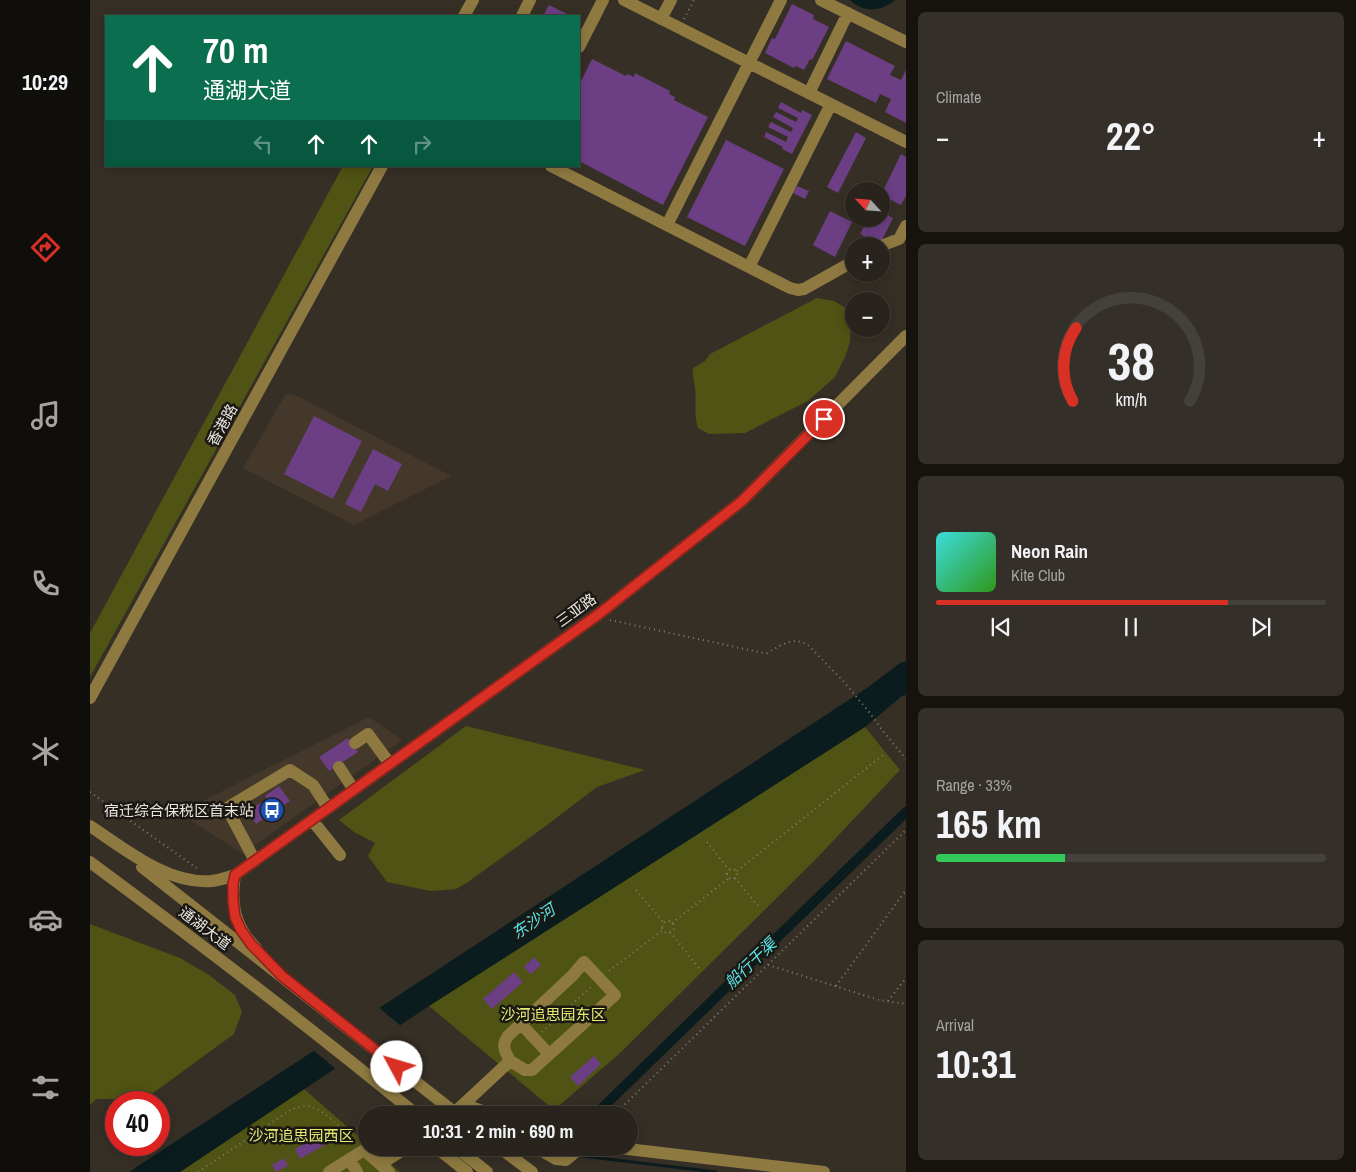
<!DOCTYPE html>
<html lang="en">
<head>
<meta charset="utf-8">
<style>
  :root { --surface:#28231c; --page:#342f29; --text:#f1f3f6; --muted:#a5a4a3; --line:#44403b; --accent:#d93025 }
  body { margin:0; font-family:"Archivo Narrow","Noto Sans SC",sans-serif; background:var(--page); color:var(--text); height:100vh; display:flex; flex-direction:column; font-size:19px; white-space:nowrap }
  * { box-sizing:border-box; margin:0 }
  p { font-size:16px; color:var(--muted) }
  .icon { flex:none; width:28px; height:28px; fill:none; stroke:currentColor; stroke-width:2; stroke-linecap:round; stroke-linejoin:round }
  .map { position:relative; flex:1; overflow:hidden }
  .details { display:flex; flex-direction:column; gap:12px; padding:12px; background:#16130f; width:450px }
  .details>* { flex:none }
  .hud { position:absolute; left:15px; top:15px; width:475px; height:152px; border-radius:0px; box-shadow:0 2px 12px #0003,0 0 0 1px var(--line); background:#0b6e4f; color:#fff; overflow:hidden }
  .needle { width:32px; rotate:296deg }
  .fabs { position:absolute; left:755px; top:182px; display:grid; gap:10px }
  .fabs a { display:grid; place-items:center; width:45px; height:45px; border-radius:50%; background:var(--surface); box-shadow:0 2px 12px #0003,0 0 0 1px var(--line); font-size:25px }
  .speed { position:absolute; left:15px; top:1091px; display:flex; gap:10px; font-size:25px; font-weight:700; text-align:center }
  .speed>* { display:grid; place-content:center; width:65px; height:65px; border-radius:50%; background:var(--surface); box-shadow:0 2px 12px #0003,0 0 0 1px var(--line); line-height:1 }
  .speed .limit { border:8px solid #d22; background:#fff; color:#111 }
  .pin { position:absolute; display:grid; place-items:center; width:42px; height:42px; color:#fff; margin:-21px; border:2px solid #fff; border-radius:50%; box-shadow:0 1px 5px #0007 }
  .me { position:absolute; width:55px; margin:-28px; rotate:309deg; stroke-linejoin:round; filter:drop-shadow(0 0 4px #0008) }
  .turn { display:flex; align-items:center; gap:18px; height:105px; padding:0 15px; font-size:22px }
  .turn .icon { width:65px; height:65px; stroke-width:2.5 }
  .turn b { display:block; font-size:35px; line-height:42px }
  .lanes { display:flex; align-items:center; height:48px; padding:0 15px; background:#0003; justify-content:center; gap:25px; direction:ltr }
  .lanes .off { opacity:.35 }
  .big { font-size:38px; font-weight:800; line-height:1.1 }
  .details .widget { flex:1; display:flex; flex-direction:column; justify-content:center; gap:8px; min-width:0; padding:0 18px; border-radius:8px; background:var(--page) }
  .details .dial { align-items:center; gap:0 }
  .dial svg { height:130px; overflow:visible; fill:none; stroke:var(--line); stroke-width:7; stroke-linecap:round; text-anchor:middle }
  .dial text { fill:var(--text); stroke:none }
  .song { display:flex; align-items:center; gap:15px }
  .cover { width:60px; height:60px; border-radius:8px; background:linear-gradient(135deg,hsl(180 70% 55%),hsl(110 70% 35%)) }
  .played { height:5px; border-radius:2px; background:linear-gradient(90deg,var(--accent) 75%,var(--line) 75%) }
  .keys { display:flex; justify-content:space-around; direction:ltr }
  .heat { display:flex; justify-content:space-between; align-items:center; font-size:28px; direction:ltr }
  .charge { height:8px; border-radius:4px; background:linear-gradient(90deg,#34c759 33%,var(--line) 0) }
  .trip { position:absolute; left:268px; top:1106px; width:280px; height:50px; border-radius:25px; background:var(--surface); box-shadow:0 2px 12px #0003,0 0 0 1px var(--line); font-weight:800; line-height:50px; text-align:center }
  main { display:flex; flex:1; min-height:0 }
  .tabs { display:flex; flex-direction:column; width:90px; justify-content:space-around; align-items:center; background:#100e0b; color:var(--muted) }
  .tabs .icon { width:35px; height:35px }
  .tabs .active { color:var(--accent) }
  .tabs b { font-size:22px; color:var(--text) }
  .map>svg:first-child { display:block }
</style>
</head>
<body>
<main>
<nav class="tabs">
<b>10:29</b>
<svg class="icon active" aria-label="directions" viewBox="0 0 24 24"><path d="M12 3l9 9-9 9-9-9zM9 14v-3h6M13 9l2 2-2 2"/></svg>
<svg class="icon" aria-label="music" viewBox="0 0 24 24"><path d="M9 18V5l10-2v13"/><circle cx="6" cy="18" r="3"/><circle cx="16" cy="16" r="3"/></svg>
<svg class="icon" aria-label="phone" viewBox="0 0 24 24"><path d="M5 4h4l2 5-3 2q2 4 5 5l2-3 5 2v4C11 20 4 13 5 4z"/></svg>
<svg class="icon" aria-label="climate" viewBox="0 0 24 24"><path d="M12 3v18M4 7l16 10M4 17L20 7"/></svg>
<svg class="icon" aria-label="car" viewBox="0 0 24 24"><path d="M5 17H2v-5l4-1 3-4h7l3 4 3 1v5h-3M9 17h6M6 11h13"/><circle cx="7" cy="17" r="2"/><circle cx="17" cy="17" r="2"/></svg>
<svg class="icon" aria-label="filters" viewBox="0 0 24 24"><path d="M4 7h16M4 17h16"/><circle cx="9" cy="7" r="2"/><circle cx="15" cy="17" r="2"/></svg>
</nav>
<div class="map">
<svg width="816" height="1172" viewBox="0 0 816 1172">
  <rect width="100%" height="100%" fill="#362f26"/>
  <path fill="#43382a" d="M201,393L215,400L361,476L264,525L153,468L195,395Z
    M279,717L312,740L153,854L89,813Z"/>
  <path fill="#4f5313" d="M253,166H283L0,677V633Z
    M727,298L744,301L754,307L761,320L760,342L755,357L745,377L718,401L655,433L619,434L608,428C603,412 607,402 605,388C604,380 602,376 603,368L615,361L620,354Z
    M376,726L555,770L507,787L457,825L378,882L366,889L341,891L297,882L278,856L285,843L264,832L249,820Z
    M775,727L810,770L727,858L529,1054L464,1110L339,1006Z
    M0,924L90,958L119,975L145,995L152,1012L144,1034L55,1099H6L0,1105Z
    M214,1089L276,1143V1148H282L310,1172H90Z"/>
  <path fill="#0a1c1d" d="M760,0H805C791,12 773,13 760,0Z
    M816,661V695L812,696L775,727L339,1006L90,1172H39L777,688L810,663Z"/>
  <path fill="#362f26" d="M287,1006L312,1027L247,1070L222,1049Z"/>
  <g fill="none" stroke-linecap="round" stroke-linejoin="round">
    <path stroke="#0a1c1d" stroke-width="3" d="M473,1148L477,1149
      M492,1156L626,1172"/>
    <path stroke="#0a1c1d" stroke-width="10" d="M503,1115L510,1110L816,812"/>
  </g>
  <path fill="#6c3f84" d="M702,4L724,15L723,19L739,27L722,60L720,59L714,70L706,66L704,68L675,53L682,38L685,39Z
    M459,5L481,16H453Z
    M756,41L805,66L800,75L811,80L816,70V123L795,112L801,99L790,94L786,103L737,79Z
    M502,59L536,76L537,74L544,77L545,73L580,91L579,94L585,97L584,100L618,117L573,205L489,161V85Z
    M691,102L711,113L712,110L722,115L702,154L692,149L693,147L674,137L676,132L696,142L698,137L678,127L681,122L701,132L703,128L683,117L686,112L706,122L708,118L688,108Z
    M766,132L776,138L748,193L737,187Z
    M636,140L694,169L655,246L597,217Z
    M811,154L816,157V196L811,205L791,195Z
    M707,186L719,191L715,199L703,193Z
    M740,211L762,222L745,257L723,245Z
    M791,212L803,218L790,244L770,234L778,219H791Z
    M224,416L272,441L243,499L194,474Z
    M283,449L312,464L298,491L285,484L271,512L255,504Z
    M258,738L268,752L239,771L229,757Z
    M189,786L200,801L185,811L175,796Z
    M175,800L183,812L166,824L158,811Z
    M444,957L451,965L441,974L434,967Z
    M424,972L433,982L402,1009L393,999Z
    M504,1056L511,1064L488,1086L480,1077Z
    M239,1129L245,1139L210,1159L205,1149Z
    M194,1158L198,1166L186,1172L182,1165Z"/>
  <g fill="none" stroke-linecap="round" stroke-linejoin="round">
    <path stroke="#837e76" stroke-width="2" stroke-dasharray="1 4" stroke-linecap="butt" d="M594,19L604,0
      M520,620L673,653H677C692,645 702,636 718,645L754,682L780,713L792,730L816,759
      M0,792L108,869
      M617,842L639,870
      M637 874a5 5 0 1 1 10 0a5 5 0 1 1-10 0Z
      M647,871L793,755
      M645,878L669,907
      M546,890L574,923
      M572 927a6 6 0 1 1 12 0a6 6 0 1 1-12 0Z
      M582,923L639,878
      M580,932L609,968
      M678,965L789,1000L816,1004
      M519,971L573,930
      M746,986L816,890
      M798,1001L816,978
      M452,1032L502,986
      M524,1115L816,830
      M108,1172L202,1109C207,1108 213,1105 218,1106C235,1109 253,1131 265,1142"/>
    <path stroke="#8e7a41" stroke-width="12" d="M534,0L816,142
      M731,0L816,42
      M374,16L383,0
      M432,16L440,0
      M571,19L581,0
      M489,47L513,0
      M719,93L758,13
      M461,166L700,288L708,290L714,289L764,261
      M577,225L691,0
      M791,246L809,239L816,226
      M659,267L741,104
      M0,698L292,166
      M265,743L278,734L300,764
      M249,767L264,790
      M222,820L250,855
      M0,826C35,849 78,885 122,881C130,880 138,877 145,875L509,614L652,501L816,336
      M165,861L137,808L200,770L223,785L238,808
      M0,862C111,944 221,1028 327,1115
      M52,867L368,1115
      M145,875C140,905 145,927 166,948
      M431,1024L459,1054
      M367,1112L381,1107L403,1115
      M362,1115L420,1061C415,1051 411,1046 418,1036L483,975L494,962L525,995L442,1070H435L420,1061
      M347,1148L377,1172
      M367,1148L397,1172
      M410,1148L442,1172
      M447,1148L466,1159L476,1160L490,1148
      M529,1148L734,1172
      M259,1159L267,1172
      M291,1164L316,1148
      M239,1172L274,1150L299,1172"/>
  </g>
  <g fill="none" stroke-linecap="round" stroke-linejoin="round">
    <defs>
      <path id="route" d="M307,1067L192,976L161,944L151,930L145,917L143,900V884L145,875L509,614L652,501L734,419"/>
    </defs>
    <use href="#route" stroke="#8d1f18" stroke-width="12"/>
    <use href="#route" stroke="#d93025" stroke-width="9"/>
  </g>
  <defs>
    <symbol id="bus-disc" viewBox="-11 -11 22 22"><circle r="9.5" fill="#1a4fb4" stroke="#1b1814"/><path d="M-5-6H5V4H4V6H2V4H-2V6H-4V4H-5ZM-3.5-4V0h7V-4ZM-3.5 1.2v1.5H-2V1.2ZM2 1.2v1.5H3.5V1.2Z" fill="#fff"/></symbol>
  </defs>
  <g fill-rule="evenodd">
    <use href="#bus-disc" x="168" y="796" width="28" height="28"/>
  </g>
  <g text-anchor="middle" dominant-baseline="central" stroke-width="5" stroke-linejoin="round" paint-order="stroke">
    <g font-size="15" fill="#eae6e0" stroke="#1b1814">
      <text transform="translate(132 425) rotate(-61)">香港路</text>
      <text transform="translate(486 610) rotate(-36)">三亚路</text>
      <text transform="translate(115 928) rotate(37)">通湖大道</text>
    </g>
    <g font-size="15" fill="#eae6e0" stroke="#1b1814" text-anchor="end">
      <text x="164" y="810">宿迁综合保税区首末站</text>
    </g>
    <g font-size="15" fill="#e3ee72" stroke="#1b1814">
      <text x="463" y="1014">沙河追思园东区</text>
      <text x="211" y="1135">沙河追思园西区</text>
    </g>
    <g font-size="16" font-style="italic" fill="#59e5e9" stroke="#1b1814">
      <text transform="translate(443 921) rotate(-34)">东沙河</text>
      <text transform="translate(660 963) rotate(-44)">船行干渠</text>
    </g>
  </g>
</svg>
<div class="fabs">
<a><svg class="needle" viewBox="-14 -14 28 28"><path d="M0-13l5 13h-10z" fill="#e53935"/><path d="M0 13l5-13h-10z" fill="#a5a4a3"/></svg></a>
<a>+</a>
<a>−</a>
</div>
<div class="speed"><div class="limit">40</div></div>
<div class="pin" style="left:734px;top:419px;background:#d93025"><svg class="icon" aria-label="arrive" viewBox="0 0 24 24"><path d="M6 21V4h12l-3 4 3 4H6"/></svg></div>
<svg class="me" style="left:307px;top:1067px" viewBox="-20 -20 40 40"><circle r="19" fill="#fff"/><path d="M0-13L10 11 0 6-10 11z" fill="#d93025"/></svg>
<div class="trip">10:31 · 2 min · 690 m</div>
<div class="hud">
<div class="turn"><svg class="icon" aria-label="ahead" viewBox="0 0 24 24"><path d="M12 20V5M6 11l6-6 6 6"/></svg><div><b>70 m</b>通湖大道</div></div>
<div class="lanes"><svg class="icon off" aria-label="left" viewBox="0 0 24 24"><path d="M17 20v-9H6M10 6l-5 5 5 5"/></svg><svg class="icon" aria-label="ahead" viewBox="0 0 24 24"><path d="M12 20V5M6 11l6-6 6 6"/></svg><svg class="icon" aria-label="ahead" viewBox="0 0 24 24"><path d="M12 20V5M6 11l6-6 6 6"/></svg><svg class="icon off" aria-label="right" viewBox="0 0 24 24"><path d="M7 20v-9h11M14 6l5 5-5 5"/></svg></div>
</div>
</div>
<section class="details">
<div class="widget"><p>Climate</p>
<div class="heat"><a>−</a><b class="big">22°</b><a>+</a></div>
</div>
<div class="widget dial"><svg viewBox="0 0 100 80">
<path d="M14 69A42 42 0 1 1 86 69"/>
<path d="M14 69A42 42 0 0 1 16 24" stroke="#d93025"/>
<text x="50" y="56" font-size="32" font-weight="700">38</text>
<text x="50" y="72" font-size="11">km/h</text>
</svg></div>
<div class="widget">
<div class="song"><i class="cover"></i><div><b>Neon Rain</b><p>Kite Club</p></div></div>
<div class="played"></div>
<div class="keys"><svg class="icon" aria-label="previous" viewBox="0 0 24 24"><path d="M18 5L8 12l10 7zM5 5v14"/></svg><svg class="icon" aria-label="pause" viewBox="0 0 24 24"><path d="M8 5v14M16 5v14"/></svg><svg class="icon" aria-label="next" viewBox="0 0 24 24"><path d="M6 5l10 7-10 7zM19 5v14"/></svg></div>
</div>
<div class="widget"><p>Range · 33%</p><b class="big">165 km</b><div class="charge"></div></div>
<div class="widget"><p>Arrival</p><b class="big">10:31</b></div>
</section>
</main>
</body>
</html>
